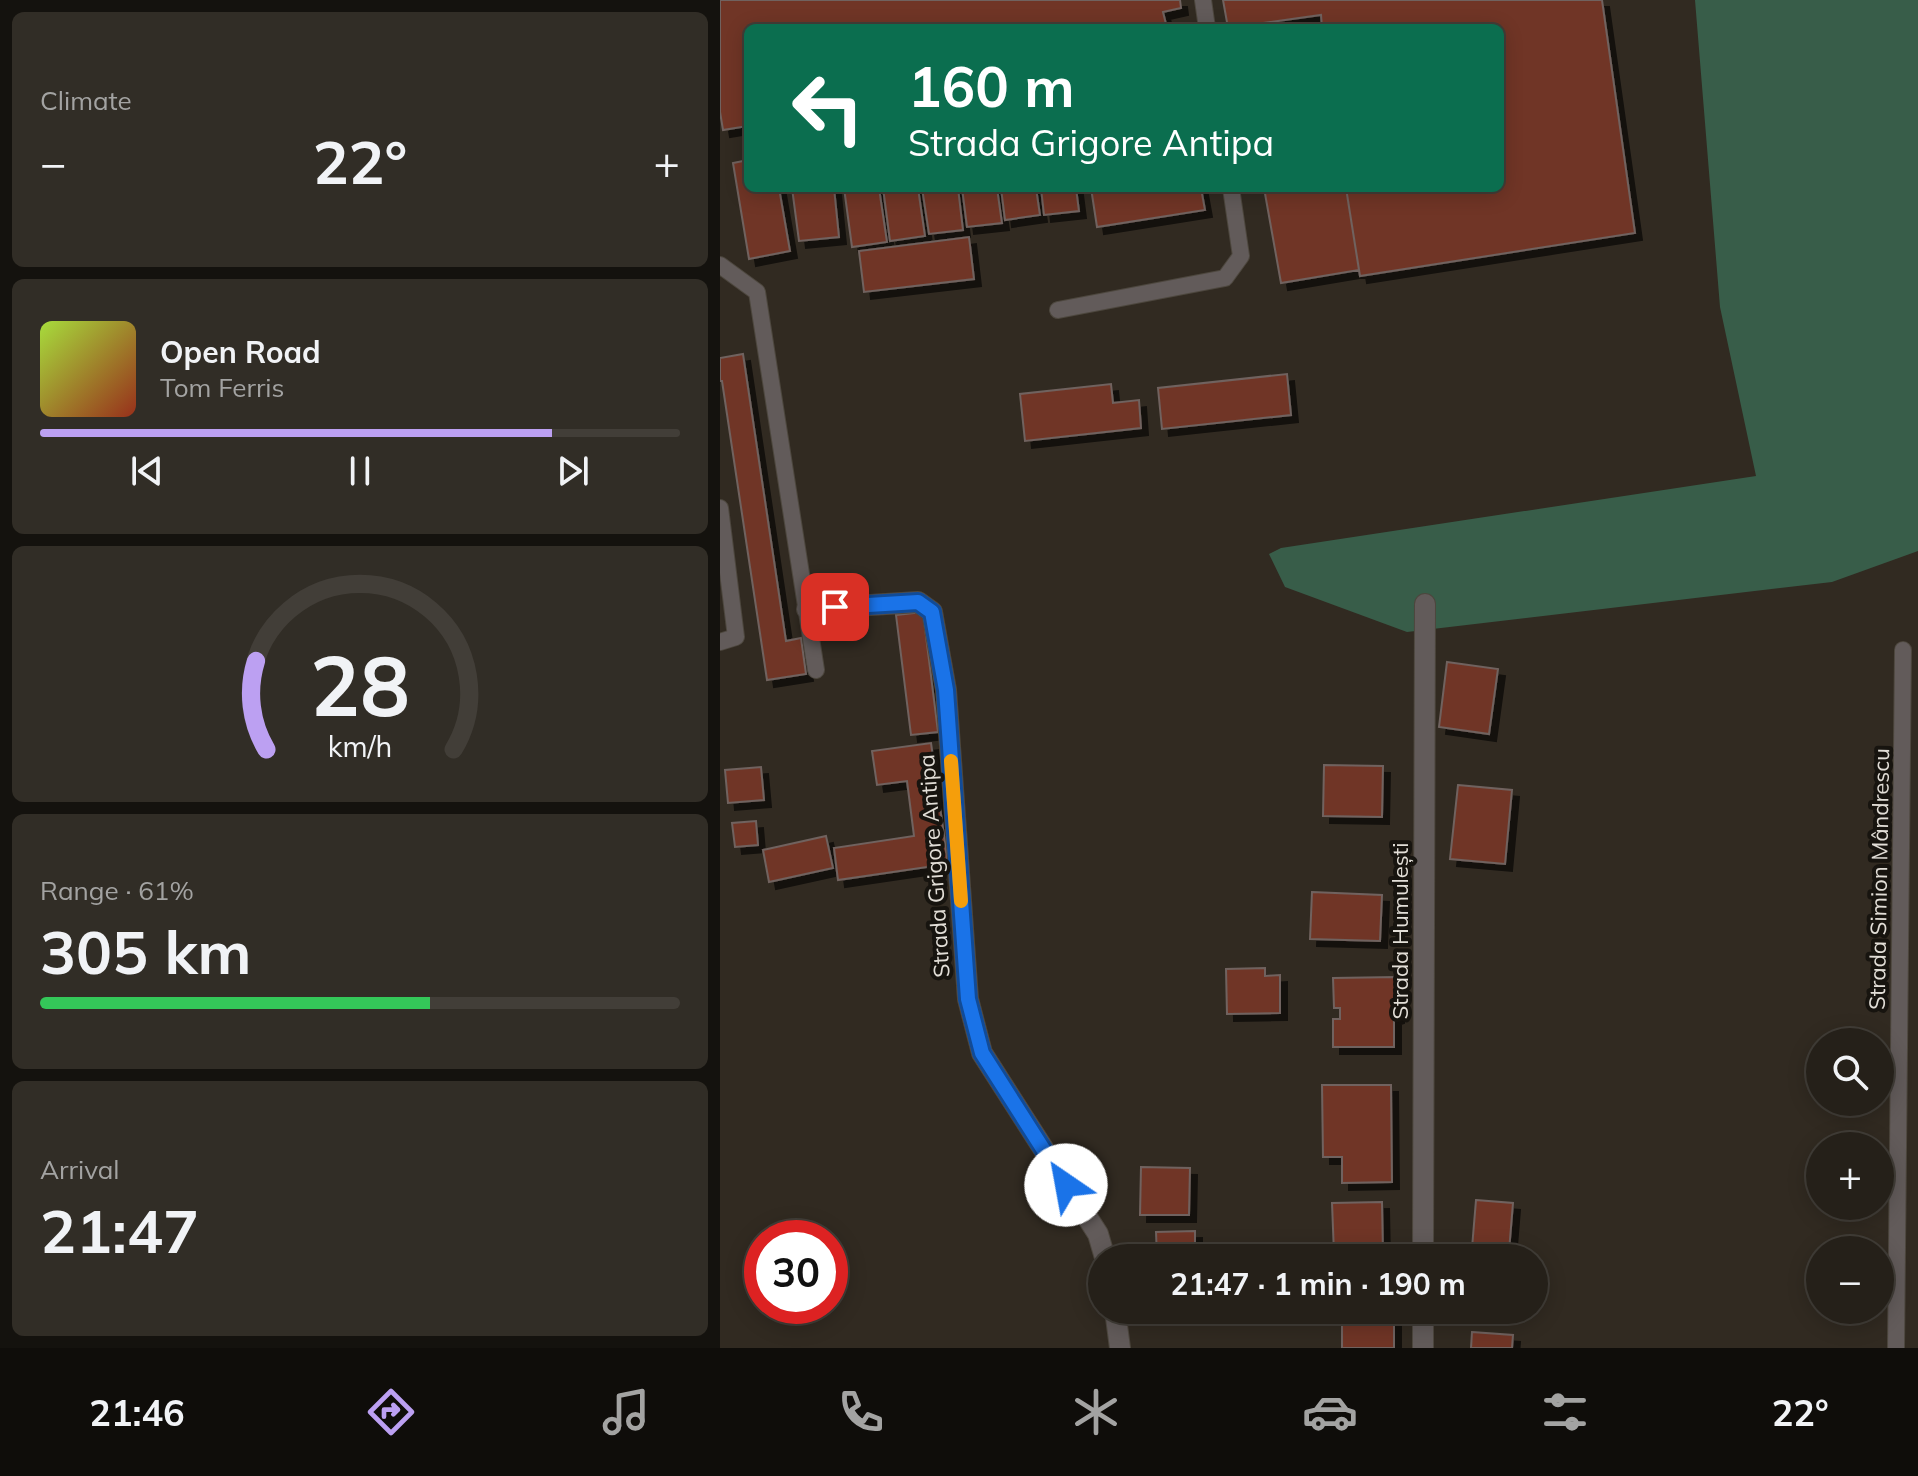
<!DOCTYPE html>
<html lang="en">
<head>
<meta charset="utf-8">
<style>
  :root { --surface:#252019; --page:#312d26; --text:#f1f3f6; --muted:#a3a3a2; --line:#423e38; --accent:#bca0f2 }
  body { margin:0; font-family:Mulish,sans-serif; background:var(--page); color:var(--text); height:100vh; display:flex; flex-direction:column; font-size:30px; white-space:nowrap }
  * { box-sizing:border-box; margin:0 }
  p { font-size:26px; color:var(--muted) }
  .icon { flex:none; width:44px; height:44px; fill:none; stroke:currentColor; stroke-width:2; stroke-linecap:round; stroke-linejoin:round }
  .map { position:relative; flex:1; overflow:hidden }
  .details { display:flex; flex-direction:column; gap:12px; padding:12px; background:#14120e; width:720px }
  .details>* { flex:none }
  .hud { position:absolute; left:24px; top:24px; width:760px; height:168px; border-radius:12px; box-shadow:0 4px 20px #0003,0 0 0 2px var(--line); background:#0b6e4f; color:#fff; overflow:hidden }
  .fabs { position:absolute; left:1086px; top:1028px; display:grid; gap:16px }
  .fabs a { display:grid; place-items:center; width:88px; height:88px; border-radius:50%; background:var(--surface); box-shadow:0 4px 20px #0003,0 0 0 2px var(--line); font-size:40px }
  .speed { position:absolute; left:24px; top:1220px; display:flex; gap:16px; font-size:40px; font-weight:700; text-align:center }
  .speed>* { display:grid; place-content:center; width:104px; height:104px; border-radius:50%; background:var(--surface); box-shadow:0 4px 20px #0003,0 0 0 2px var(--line); line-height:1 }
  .speed .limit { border:12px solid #d22; background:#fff; color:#111 }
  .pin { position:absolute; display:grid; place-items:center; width:68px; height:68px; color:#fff; margin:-34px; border-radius:16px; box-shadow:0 4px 12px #0006 }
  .me { position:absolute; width:88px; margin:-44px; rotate:327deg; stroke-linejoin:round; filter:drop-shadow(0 0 6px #0008) }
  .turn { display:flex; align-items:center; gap:28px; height:168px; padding:0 32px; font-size:36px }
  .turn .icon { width:104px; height:104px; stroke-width:2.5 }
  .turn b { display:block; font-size:56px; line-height:68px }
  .big { font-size:60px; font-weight:700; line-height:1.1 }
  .details .widget { flex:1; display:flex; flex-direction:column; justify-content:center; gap:12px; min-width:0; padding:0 28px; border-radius:12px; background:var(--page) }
  .details .dial { align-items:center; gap:0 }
  .dial svg { height:208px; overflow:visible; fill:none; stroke:var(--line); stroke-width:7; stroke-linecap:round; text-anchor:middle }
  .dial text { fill:var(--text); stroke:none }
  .song { display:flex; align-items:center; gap:24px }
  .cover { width:96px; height:96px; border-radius:12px; background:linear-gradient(135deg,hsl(80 70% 55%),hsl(10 70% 35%)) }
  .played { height:8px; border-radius:4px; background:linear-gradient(90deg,var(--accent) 80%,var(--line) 80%) }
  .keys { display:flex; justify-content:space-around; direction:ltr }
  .heat { display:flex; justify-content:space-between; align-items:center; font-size:44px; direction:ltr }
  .charge { height:12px; border-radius:6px; background:linear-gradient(90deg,#34c759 61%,var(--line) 0) }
  .trip { position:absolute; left:368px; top:1244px; width:460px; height:80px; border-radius:40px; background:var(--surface); box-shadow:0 4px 20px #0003,0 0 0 2px var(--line); font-weight:700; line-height:80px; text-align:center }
  .dock { display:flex; height:128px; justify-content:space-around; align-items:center; background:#0f0d0a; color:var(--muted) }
  .dock .icon { width:56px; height:56px }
  .dock .active { color:var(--accent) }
  .dock b { font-size:36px; color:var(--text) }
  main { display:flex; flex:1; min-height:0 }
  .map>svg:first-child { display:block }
</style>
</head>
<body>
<main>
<section class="details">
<div class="widget"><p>Climate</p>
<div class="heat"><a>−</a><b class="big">22°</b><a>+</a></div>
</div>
<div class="widget">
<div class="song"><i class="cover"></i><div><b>Open Road</b><p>Tom Ferris</p></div></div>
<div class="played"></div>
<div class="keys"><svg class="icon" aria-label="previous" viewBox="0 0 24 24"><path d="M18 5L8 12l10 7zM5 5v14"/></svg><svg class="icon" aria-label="pause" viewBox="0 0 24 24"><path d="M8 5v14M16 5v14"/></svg><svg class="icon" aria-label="next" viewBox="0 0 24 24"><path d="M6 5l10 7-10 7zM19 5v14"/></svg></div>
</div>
<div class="widget dial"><svg viewBox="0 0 100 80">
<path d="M14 69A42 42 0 1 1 86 69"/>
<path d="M14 69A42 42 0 0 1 10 35" stroke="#bca0f2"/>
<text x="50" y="56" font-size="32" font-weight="700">28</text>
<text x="50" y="72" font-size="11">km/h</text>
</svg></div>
<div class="widget"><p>Range · 61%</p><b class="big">305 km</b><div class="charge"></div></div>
<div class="widget"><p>Arrival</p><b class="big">21:47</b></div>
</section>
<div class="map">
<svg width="1198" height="1348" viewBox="0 0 1198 1348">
  <defs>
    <filter id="shadow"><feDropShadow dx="7" dy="7" stdDeviation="0" flood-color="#0009"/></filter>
  </defs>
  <rect width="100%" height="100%" fill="#312a21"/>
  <path fill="#385d49" d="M975,0H1198V551L1112,582L687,632L565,587L549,554L561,548L1036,476L1000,307Z"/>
  <path fill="#703627" stroke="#70625e" stroke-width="2" filter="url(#shadow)" d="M0,0H460L461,8L443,12L447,28H28V126L3,130L0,112Z
    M503,0H882L915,233L640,276L626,188H780V28H602L601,15L508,28Z
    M28,160V188H59L70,251L29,259L13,163Z
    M72,188H114L119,237L79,241Z
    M124,188H159L167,242L132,247Z
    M163,188H198L205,236L170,241Z
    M202,188H238L243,230L209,234Z
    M242,188H277L282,223L247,227Z
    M281,188H316L320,215L285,220Z
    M321,188H356L359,211L324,215Z
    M371,188H481L485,210L377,227Z
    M544,188H626L639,270L561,283Z
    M249,237L254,279L144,292L139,251Z
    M23,354L66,641L81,638L86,674L47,680L2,381H0V358Z
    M567,374L571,415L442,429L438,388Z
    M391,384L393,403L419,400L421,428L305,441L300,394Z
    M203,612L218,732L191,735L176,615Z
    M727,662L778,669L769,734L719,727Z
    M211,743L228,864L118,880L114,848L194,836L187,781L157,785L152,751Z
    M604,765L663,766L662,817L603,816Z
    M41,767L44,800L8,803L5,770Z
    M738,785L792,790L785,864L730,859Z
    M36,821L38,845L15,847L12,823Z
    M106,836L113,868L49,882L43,850Z
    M592,892L662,895L660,941L590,939Z
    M545,968V976L560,975V1013L507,1014L506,969Z
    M677,977V1016L674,1017V1047H613V1019H620V1008H614L613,978Z
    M602,1085H671L672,1182L622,1183V1157H603Z
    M421,1167L470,1168L469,1215H420Z
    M756,1200L793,1203L789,1251L752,1248Z
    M662,1202L663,1253L614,1254L612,1203Z
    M475,1231V1258H437L436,1232Z
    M622,1310H674V1348H622Z
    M752,1332L793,1335L792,1348H751Z"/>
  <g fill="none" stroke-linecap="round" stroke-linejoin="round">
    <defs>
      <path id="lane" d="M483,0L487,28
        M0,265L37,292L96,670
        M338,310L505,278L521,256L511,188
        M0,508L16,637L0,642
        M1176,1348L1183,650"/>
      <path id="street" d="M87,609L198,602L212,612L226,690L248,999L262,1053L378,1234L385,1258
        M703,1258L705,604
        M395,1310L400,1348
        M703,1348V1310"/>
    </defs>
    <use href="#lane" stroke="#4d473e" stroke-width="18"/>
    <use href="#street" stroke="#4d473e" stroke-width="22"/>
    <use href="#lane" stroke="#625b5a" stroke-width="16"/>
    <use href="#street" stroke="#625b5a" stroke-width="20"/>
  </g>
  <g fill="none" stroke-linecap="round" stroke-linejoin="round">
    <defs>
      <path id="route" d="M115,607L198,602L212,612L226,690L248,999L262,1053L346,1185"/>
    </defs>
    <use href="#route" stroke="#114b97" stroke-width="20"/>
    <use href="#route" stroke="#1a73e8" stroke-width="14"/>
    <path stroke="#f59e0b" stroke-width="14" d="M231,761L241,901"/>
  </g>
  <g text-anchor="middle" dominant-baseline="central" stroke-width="8" stroke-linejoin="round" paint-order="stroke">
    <g font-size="22" fill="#e2ded7" stroke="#17140f">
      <text transform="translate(214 866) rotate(-94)">Strada Grigore Antipa</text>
      <text transform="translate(1159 879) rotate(-89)">Strada Simion Mândrescu</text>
      <text transform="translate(680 931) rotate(-90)">Strada Humulești</text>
    </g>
  </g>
</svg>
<div class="fabs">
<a><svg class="icon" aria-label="search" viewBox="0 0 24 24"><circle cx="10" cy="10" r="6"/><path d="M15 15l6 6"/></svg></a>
<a>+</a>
<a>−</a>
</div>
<div class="speed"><div class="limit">30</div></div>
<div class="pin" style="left:115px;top:607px;background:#d93025"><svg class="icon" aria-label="arrive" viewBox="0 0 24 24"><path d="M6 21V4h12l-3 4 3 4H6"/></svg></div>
<svg class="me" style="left:346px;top:1185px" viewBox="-20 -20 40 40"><circle r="19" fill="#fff"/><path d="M0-13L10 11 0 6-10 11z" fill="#1a73e8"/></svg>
<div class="trip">21:47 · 1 min · 190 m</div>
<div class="hud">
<div class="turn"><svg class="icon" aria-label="left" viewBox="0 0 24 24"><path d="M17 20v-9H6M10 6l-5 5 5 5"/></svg><div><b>160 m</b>Strada Grigore Antipa</div></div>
</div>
</div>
</main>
<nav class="dock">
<b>21:46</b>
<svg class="icon active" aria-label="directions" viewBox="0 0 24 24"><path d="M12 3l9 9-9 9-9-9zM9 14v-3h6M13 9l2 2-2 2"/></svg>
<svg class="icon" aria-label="music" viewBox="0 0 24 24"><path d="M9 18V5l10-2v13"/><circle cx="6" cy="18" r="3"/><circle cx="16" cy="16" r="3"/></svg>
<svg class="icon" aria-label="phone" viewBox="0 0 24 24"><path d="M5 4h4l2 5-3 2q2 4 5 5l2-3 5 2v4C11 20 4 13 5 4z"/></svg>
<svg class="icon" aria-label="climate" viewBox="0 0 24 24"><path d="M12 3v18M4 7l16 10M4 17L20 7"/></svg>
<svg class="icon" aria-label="car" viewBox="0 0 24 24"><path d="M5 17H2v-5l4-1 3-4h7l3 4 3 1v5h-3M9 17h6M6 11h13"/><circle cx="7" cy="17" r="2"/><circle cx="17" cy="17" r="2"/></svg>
<svg class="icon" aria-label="filters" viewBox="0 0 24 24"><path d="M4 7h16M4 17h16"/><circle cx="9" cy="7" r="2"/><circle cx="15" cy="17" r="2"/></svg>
<b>22°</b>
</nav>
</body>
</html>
